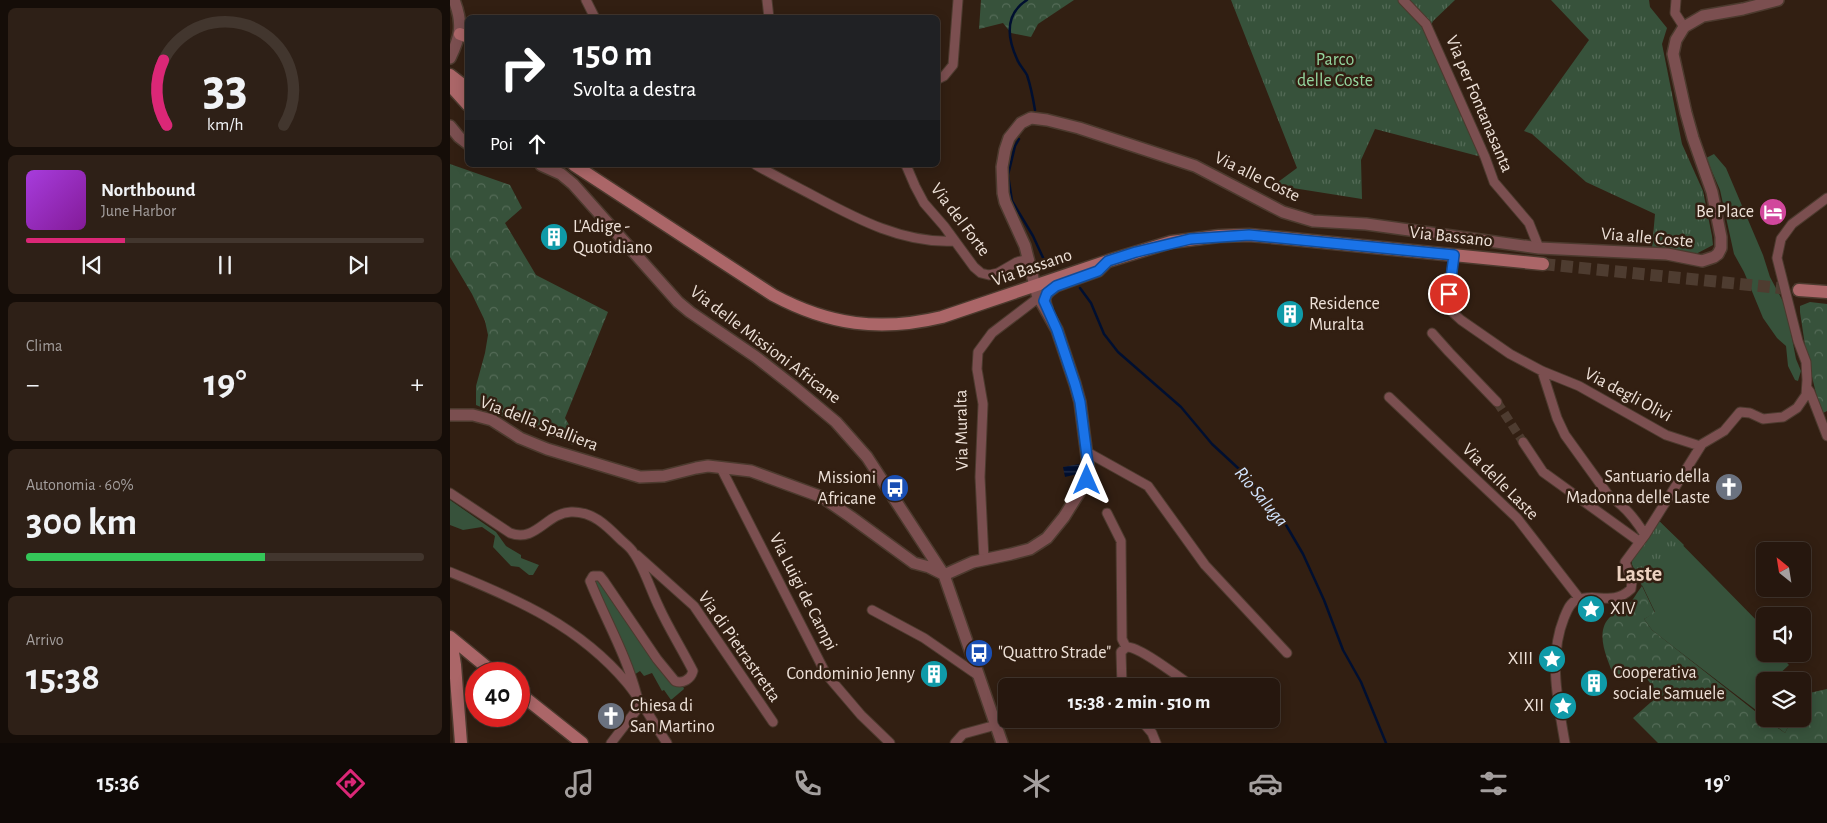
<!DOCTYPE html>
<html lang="it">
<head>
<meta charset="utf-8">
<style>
  :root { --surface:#26170e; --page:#2e2017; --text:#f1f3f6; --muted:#a49f9e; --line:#42362e; --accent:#db2777 }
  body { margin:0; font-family:"Alegreya Sans",sans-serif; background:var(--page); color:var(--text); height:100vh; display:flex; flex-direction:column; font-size:19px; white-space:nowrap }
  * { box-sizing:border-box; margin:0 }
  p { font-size:16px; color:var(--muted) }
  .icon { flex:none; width:28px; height:28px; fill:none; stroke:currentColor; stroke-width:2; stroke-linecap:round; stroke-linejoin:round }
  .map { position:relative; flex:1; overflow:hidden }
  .drawer { display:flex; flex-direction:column; gap:8px; padding:8px; background:#150d08; width:450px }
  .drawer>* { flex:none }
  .top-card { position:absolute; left:15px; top:15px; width:475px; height:152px; border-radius:8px; box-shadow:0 2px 12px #0003,0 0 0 1px var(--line); background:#202124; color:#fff; overflow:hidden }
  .needle { width:32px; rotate:330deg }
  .fabs { position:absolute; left:1306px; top:542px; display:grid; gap:10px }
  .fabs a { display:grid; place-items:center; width:55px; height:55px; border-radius:8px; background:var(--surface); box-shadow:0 2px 12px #0003,0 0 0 1px var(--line); font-size:25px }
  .speed { position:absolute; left:15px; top:662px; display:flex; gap:10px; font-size:25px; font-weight:700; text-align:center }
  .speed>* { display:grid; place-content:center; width:65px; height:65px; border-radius:50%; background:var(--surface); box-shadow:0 2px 12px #0003,0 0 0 1px var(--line); line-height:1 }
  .speed .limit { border:8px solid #d22; background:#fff; color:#111 }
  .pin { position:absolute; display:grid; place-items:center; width:42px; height:42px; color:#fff; margin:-21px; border:2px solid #fff; border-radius:50%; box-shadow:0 1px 5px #0007 }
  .me { position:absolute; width:55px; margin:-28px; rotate:0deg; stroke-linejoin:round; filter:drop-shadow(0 0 4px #0008) }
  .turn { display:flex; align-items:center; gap:18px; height:105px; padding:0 25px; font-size:22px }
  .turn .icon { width:65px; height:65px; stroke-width:2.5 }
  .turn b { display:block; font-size:35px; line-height:42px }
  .then { display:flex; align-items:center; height:48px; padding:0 25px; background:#0003; gap:10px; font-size:19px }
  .big { font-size:38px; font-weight:600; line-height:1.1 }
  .drawer .tile { flex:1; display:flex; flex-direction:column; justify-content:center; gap:8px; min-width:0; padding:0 18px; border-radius:8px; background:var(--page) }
  .drawer .dial { align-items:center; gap:0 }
  .dial svg { height:130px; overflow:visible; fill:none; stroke:var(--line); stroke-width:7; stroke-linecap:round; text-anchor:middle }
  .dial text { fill:var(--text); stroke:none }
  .song { display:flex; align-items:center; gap:15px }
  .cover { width:60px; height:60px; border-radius:8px; background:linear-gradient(135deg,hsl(280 70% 55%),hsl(290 70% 35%)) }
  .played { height:5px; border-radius:2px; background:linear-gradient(90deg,var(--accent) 25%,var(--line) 25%) }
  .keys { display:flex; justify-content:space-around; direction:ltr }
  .heat { display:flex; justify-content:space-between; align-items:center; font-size:28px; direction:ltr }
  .charge { height:8px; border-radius:4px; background:linear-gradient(90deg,#34c759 60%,var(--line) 0) }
  .trip { position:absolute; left:548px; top:678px; width:282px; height:50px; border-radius:8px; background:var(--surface); box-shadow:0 2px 12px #0003,0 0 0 1px var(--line); font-weight:600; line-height:50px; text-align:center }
  .tab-bar { display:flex; height:80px; justify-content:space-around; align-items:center; background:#0f0906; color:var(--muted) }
  .tab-bar .icon { width:35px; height:35px }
  .tab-bar .current { color:var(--accent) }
  .tab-bar b { font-size:22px; color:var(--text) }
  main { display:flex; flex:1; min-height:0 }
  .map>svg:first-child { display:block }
</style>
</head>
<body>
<main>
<section class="drawer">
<div class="tile dial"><svg viewBox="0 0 100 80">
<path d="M14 69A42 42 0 1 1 86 69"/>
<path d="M14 69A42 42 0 0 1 12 29" stroke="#db2777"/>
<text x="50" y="56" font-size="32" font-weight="700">33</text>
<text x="50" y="72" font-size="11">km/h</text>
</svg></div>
<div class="tile">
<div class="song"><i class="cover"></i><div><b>Northbound</b><p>June Harbor</p></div></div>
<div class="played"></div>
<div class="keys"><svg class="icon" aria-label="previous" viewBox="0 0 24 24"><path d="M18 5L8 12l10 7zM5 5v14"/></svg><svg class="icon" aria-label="pause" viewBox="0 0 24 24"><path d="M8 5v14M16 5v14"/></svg><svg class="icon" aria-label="next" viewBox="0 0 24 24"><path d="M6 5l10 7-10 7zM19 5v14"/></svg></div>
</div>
<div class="tile"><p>Clima</p>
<div class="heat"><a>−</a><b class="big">19°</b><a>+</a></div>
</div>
<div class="tile"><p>Autonomia · 60%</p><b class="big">300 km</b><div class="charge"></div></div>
<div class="tile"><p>Arrivo</p><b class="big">15:38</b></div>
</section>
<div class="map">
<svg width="1377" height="743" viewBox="0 0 1377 743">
  <defs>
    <pattern id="forest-crowns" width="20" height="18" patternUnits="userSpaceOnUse" patternTransform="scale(1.25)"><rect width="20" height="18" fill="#37523b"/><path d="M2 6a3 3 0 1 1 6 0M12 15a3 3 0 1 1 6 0" fill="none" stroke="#546b57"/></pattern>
    <pattern id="park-tufts" width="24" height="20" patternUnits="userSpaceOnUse" patternTransform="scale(1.25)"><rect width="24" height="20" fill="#37523b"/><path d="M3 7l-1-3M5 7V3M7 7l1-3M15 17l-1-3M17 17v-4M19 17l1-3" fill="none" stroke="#546b57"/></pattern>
    <pattern id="water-rules" width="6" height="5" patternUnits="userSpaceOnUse" patternTransform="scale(1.25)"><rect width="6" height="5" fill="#000f30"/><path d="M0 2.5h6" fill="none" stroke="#26324d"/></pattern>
  </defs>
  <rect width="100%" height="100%" fill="#321f12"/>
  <path fill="#37523b" d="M1264,154L1276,168L1313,255L1320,277L1336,307L1346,359L1351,371L1348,381L1345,380L1338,366L1336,346L1327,338L1313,318L1294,272L1284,254L1270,190L1256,158Z
    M0,500L46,532L56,546L71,555V558L89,565L83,575H79L69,567L61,566L43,547L45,536L32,527L13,530L0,525Z
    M1209,521L1315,629V654H1329L1339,665L1322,681H1315V687L1305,697L1309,701L1315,696V717L1221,645L1202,630L1194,619L1205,612L1182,564Z
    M147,580L216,678C220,683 225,687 233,686L234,689L221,700L214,690L212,691L202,673L194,676L190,671L184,675L168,633L143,581Z
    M1317,719H1342L1335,733Z"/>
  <path fill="url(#forest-crowns)" d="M531,0H624L588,24L581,37L561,33L553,23L529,29Z
    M0,164L60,185L72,208L55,223L86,275L158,312L115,418L127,438L123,445L26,405V386L35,353L38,335L35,321L22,294L0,257Z
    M1360,302L1377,304V411L1371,414L1356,352L1350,312V306Z
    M1192,586L1205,613L1194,619L1202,630L1315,719L1335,733L1342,719H1352L1353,698L1355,694L1377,689V743H1208L1183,718L1209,695L1192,672L1165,679C1158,660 1143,632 1161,616C1166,612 1173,610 1178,605C1183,601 1187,592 1192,586Z"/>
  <path fill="url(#park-tufts)" d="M781,0H1005L983,21L976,36L1031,153L1028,156L925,129L911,160L912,199L824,185L847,168Z
    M1101,0H1199L1200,7L1217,28L1212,44L1232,144L1253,191L1262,236L1263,245L1244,255L1202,248L1205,214L1136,182L1082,134L1074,131L1139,40Z
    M1209,521L1234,545L1217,564H1212L1192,586L1182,564V558Z"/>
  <path fill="url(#water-rules)" d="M629,464L632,473L615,477L613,467Z"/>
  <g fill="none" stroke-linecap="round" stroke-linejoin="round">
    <path stroke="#000f30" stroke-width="2.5" d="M577,0C555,14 557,37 567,59C569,65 574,69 577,75C581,87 583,98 585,110
      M569,139L565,146L558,175L562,201L583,236L595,262
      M630,288L641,303L654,334L668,352L731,407L762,444L789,469L829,513L853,554L874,600L893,650L911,682L936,743"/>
    <path stroke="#4e3c30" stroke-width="9" stroke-dasharray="9 4.5" stroke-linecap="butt" d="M1047,402L1073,442"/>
    <path stroke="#4e3c30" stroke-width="12" stroke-dasharray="12 6" stroke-linecap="butt" d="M1093,264L1349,290"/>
    <defs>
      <path id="minor" d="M136,0L145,18
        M317,0L319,18
        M953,0L976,24L1035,157L1044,182L1079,223L1089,248
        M1226,0L1225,13L1234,27
        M488,79L494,76L503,65L508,0
        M306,165C325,176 345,186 364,196C407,219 454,244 505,241
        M456,165L465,186L474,203L494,226L524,267L531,273L539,275L548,273L567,262L579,259
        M1004,255L999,294L1001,311L1011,320L1060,354L1092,371L1129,386L1216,435L1250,446
        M982,333L999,352L1047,402
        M1092,371L1107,418L1115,435L1159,496C1174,505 1186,520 1195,535
        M1357,388L1360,392L1377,436
        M939,397L1067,518L1129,598
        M1073,442L1093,472L1190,542
        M637,452L698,486L755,565L837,653
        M271,468L376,674L411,715L440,743
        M0,493L60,533C86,543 96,513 121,512C142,511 156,525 170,539C174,543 180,547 183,552C193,565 201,591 209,607C219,629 232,649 243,671C241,679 233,684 225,681L207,659L154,581L150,576H143L140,581C156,621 176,654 187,696
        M657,513L671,541L672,639L676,647
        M187,555L244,606L323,722
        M534,559L530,477L533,404L527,369L528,352L542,333L588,298
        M0,572C67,599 129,626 177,683C192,701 203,723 217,743
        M422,610L474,638L529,676
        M676,647C688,645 730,678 742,686
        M672,686L671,652L676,647
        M690,719L702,733L706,743
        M161,743L192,703
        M505,743L513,734L546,725
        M1115,743C1108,702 1098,658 1114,618C1117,611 1120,602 1127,600C1146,592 1162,607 1181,589L1182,582L1175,562L1195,535L1252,444L1274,431L1290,412L1300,413L1313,419L1333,417L1347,408L1356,395L1357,380L1356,362L1348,341L1327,258L1331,239L1342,224L1377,198"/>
      <path id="tertiary" d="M0,58C11,36 13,23 4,0
        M0,126L9,137L18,144
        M91,165L111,174L123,184L228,302L240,312L306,357L343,386L386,422L417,457L494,575L552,743
        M597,309C592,296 596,293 606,286L648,271L656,263
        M0,415H23L42,420L70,438L97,449L190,477L214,476L246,468L258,466L301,471L372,497L401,517L464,563L479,567L493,574
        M494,575L523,562L561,554L580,549L597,538L614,517L637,480L639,472L630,402L625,384L607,330L587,294L575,246L555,202L553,193L552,167L555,150L559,138L571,123L581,118L597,120L629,128L745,166L833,212L863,221L916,224L1089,248L1217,254L1252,261L1264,257L1268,254L1271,248V237L1262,192L1243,138L1236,113L1223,54L1226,40L1234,27L1253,16L1293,9L1328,0"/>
      <path id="secondary" d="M10,34L18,37
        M0,75L18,89
        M0,85L18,105
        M124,165L323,295C379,325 430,332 492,317L658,261L721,242L769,236L799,235L832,238L1093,264
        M1349,290L1377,292
        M0,637L45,674
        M0,642L2,646L5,665L11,743
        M69,693L132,743"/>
    </defs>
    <use href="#minor" stroke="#4c3a2e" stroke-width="11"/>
    <use href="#tertiary" stroke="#4c3a2e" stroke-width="14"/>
    <use href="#secondary" stroke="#4c3a2e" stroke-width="15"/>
    <use href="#minor" stroke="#7b4f50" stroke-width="9"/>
    <use href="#tertiary" stroke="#7b4f50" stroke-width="11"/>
    <use href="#secondary" stroke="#ab6668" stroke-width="12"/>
  </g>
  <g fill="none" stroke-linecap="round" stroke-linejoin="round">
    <defs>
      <path id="route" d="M637,480L639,472L630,402L625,384L607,330L594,301L597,293L606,286L648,271L658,261L686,252L740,239L799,235L1004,255L999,294"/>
    </defs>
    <use href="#route" stroke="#114b97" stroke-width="12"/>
    <use href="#route" stroke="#1a73e8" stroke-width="9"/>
  </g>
  <defs>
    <symbol id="hotel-disc" viewBox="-11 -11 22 22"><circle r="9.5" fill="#d1479c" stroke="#321f12"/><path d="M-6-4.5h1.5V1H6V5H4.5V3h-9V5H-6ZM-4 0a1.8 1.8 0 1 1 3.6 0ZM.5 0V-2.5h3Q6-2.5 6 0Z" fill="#fff"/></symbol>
    <symbol id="building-disc" viewBox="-11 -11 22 22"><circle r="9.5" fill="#0f9aa8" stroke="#321f12"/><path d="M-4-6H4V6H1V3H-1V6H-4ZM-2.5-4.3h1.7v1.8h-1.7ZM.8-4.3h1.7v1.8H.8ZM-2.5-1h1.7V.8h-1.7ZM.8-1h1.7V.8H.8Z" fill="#fff"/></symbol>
    <symbol id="church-disc" viewBox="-11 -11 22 22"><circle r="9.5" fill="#6b7280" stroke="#321f12"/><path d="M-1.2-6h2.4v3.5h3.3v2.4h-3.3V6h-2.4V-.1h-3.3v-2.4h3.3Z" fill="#fff"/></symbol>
    <symbol id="bus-disc" viewBox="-11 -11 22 22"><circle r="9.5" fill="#1a4fb4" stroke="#321f12"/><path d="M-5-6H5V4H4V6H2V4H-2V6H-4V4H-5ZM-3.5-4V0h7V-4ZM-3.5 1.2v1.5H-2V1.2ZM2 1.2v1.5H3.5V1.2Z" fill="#fff"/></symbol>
    <symbol id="sight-disc" viewBox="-11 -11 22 22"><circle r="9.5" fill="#0f9aa8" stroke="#321f12"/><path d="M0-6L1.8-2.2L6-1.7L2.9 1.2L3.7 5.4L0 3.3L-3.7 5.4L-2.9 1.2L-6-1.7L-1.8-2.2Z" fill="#fff"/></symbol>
  </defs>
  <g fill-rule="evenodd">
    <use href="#hotel-disc" x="1307" y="196" width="32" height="32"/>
    <use href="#building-disc" x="88" y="221" width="32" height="32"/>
    <use href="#building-disc" x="824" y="298" width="32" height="32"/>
    <use href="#church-disc" x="1263" y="471" width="32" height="32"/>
    <use href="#bus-disc" x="429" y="472" width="32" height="32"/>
    <use href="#sight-disc" x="1125" y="593" width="32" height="32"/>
    <use href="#bus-disc" x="513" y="637" width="32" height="32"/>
    <use href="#sight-disc" x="1086" y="643" width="32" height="32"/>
    <use href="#building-disc" x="468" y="658" width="32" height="32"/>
    <use href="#building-disc" x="1128" y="667" width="32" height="32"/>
    <use href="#sight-disc" x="1097" y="690" width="32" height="32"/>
    <use href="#church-disc" x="145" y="700" width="32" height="32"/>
  </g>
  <g text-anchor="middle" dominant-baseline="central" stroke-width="5" stroke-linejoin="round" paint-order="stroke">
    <g font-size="18" fill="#95d69f" stroke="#321f12">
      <text x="885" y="60">Parco<tspan x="885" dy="21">delle Coste</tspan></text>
    </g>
    <g font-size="18" fill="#eee1d8" stroke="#321f12">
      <text transform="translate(1029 104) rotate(67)">Via per Fontanasanta</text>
      <text transform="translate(807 177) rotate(26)">Via alle Coste</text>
      <text transform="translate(510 220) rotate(53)">Via del Forte</text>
      <text transform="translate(1001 237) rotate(6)">Via Bassano</text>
      <text transform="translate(1197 238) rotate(5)">Via alle Coste</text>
      <text transform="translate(582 268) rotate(-19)">Via Bassano</text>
      <text transform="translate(315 345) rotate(37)">Via delle Missioni Africane</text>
      <text transform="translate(1178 395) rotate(28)">Via degli Olivi</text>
      <text transform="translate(89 424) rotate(21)">Via della Spalliera</text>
      <text transform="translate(512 430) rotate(-91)">Via Muralta</text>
      <text transform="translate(1050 482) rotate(45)">Via delle Laste</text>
      <text transform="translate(353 592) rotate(63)">Via Luigi de Campi</text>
      <text transform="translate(289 647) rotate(55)">Via di Pietrastretta</text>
    </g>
    <g font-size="18" fill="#eee1d8" stroke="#321f12" text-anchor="end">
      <text x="1304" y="212">Be Place</text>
      <text x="123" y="227" text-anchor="start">L'Adige -<tspan x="123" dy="21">Quotidiano</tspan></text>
      <text x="859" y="304" text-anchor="start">Residence<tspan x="859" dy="21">Muralta</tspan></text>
      <text x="1260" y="477">Santuario della<tspan x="1260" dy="21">Madonna delle Laste</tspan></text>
      <text x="426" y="478">Missioni<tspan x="426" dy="21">Africane</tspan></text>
      <text x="1160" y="609" text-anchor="start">XIV</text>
      <text x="548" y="653" text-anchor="start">"Quattro Strade"</text>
      <text x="1083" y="659">XIII</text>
      <text x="1163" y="673" text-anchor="start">Cooperativa<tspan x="1163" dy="21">sociale Samuele</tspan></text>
      <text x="465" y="674">Condominio Jenny</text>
      <text x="180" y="706" text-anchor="start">Chiesa di<tspan x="180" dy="21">San Martino</tspan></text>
      <text x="1094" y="706">XII</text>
    </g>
    <g font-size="19" font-style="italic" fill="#d3e5ff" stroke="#321f12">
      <text transform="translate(811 497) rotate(50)">Rio Saluga</text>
    </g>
    <g font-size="22" font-weight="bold" fill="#ecd2c1" stroke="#321f12">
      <text x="1189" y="574">Laste</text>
    </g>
  </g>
</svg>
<div class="fabs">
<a><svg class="needle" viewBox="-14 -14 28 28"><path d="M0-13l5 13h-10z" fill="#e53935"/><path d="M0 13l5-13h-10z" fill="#a49f9e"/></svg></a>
<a><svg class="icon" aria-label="sound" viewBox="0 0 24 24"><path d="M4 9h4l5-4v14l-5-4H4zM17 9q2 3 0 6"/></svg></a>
<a><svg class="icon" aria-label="layers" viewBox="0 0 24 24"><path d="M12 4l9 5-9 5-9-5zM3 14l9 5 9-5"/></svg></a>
</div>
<div class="speed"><div class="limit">40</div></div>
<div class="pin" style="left:999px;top:294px;background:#d93025"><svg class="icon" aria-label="arrive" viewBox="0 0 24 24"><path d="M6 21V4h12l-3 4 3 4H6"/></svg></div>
<svg class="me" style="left:637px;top:480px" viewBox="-20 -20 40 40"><path d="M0-17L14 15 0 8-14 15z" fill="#1a73e8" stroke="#fff" stroke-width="4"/></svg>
<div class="trip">15:38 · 2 min · 510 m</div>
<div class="top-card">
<div class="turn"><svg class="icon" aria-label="right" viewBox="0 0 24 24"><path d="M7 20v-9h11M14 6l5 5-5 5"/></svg><div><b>150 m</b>Svolta a destra</div></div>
<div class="then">Poi<svg class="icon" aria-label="ahead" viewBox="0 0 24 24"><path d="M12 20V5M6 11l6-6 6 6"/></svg></div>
</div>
</div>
</main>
<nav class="tab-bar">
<b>15:36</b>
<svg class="icon current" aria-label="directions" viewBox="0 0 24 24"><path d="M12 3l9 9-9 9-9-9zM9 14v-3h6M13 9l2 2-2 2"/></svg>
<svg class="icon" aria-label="music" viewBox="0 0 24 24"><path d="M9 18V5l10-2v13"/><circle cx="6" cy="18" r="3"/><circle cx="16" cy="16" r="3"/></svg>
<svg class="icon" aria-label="phone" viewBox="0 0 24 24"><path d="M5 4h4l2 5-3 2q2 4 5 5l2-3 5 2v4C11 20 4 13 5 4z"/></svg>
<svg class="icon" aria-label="climate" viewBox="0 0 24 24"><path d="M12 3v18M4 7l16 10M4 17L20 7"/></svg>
<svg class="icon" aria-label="car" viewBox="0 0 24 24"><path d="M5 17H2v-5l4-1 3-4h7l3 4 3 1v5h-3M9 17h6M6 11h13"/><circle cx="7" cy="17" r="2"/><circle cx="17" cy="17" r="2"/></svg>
<svg class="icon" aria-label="filters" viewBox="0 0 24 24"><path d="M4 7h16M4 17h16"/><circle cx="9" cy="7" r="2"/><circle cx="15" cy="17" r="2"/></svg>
<b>19°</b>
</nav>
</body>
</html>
